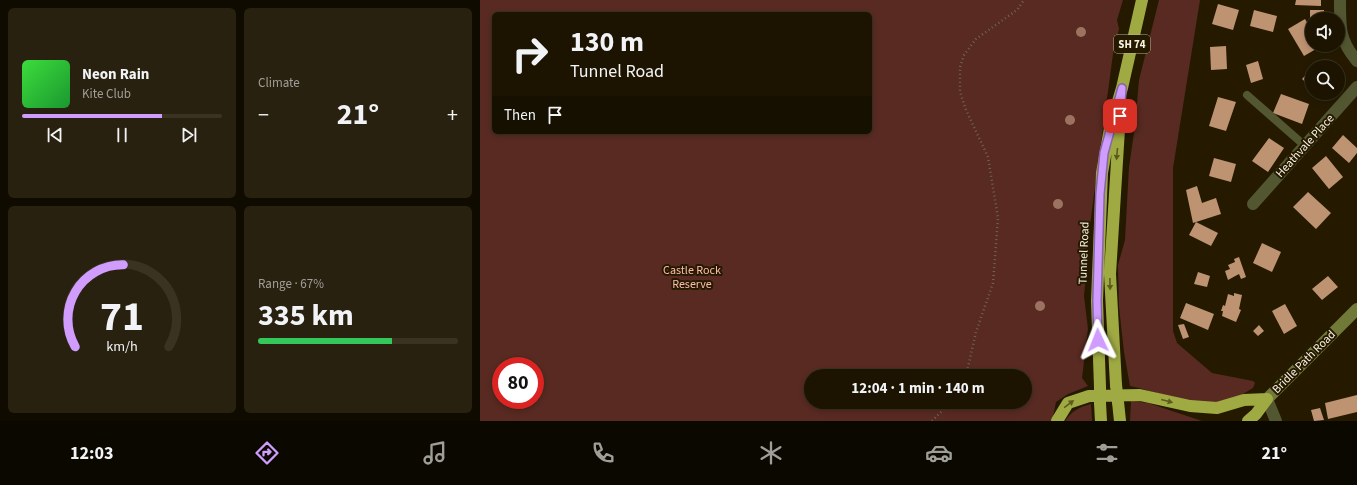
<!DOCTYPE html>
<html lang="en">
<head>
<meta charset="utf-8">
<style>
  :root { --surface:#1c1400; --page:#29210f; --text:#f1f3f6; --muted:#a09e99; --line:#3a3322; --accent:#d09dff }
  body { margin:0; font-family:"Source Sans 3",sans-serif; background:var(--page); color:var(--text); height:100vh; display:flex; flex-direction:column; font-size:15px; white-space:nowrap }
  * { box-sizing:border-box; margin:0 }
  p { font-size:13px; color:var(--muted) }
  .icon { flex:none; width:22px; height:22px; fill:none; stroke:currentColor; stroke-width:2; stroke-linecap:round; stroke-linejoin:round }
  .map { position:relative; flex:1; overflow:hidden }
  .drawer { display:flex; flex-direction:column; gap:8px; padding:8px; background:#0f0b00; width:480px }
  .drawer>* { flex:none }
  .banner { position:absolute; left:12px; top:12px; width:380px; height:122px; border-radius:6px; box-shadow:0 2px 6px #0003,0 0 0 1px var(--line); background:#1c1400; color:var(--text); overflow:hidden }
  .fabs { position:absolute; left:825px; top:12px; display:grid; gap:8px }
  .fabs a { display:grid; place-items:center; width:40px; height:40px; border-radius:50%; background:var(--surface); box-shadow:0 2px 6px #0003,0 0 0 1px var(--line); font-size:20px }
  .speed { position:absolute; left:12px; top:357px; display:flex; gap:8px; font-size:20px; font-weight:700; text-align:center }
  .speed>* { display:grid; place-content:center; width:52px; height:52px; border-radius:50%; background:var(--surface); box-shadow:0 2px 6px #0003,0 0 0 1px var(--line); line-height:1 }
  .speed .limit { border:6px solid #d22; background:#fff; color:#111 }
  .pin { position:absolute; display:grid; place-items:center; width:34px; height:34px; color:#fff; margin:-17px; border-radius:8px; box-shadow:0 2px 6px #0006 }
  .me { position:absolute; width:44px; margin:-22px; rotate:358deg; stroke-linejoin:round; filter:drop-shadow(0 0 3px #0008) }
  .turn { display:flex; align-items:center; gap:14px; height:84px; padding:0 12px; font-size:18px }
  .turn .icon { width:52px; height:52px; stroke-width:2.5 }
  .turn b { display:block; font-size:28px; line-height:34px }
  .then { display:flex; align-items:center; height:38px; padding:0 12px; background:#0003; gap:8px; font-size:15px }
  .big { font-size:30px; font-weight:700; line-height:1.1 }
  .drawer .card { flex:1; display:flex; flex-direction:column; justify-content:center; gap:6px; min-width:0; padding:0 14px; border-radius:6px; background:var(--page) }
  .drawer .dial { align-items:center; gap:0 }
  .dial svg { height:104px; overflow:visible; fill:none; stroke:var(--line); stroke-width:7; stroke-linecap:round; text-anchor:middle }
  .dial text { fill:var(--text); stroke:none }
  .song { display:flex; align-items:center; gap:12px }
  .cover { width:48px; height:48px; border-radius:6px; background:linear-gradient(135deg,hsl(120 70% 55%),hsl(130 70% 35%)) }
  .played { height:4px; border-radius:2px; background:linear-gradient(90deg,var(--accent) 70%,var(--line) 70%) }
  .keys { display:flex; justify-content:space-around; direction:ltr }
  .heat { display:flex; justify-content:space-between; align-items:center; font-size:22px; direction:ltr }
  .charge { height:6px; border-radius:3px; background:linear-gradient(90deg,#34c759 67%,var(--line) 0) }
  .drawer .tiles { flex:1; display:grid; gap:8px; grid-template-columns:repeat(2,1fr) }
  .trip { position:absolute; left:324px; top:369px; width:228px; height:40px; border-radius:20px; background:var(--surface); box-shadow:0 2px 6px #0003,0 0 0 1px var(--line); font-weight:700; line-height:40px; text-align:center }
  .tabs { display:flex; height:64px; justify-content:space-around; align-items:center; background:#0b0800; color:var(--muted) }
  .tabs .icon { width:28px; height:28px }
  .tabs .current { color:var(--accent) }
  .tabs b { font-size:18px; color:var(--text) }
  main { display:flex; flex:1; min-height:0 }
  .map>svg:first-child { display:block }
</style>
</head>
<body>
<main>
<section class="drawer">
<div class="tiles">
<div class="card">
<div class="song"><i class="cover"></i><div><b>Neon Rain</b><p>Kite Club</p></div></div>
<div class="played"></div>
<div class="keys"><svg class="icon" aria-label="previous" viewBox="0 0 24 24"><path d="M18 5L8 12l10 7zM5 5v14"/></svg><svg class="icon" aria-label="pause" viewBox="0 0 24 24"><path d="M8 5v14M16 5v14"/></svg><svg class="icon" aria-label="next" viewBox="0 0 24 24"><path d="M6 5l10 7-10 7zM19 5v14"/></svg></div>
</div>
<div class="card"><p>Climate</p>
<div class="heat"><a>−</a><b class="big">21°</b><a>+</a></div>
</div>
<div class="card dial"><svg viewBox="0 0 100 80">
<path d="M14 69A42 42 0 1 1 86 69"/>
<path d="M14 69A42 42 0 0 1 51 6" stroke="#d09dff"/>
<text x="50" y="56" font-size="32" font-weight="700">71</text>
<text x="50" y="72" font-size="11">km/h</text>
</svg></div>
<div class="card"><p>Range · 67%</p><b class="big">335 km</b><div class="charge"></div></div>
</div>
</section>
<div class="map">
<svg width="877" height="421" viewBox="0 0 877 421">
  <rect width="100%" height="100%" fill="#251a00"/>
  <path fill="#582a22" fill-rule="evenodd" d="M0,0H643L637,20L639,29L633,54L604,269L606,274L604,296L608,329L602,378L608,386L588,394L576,402L572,421H0ZM14,14H390V132H14ZM21,366H55V400H21ZM331,376H545V402H331Z
    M679,0H720L693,168V331L697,343L732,373L773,381L775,383L773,388C763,394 752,401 740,403C713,408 677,391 650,386L644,352L639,307L638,265L645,240L649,167L655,126L659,80Z
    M651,401L668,403L722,421H650Z
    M611,404L612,421H585C592,411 599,407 611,404Z"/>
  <path fill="#be9372" d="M816,0H841V6L815,5Z
    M738,4L759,10L753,30L732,24Z
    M774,10L797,16L793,32L770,26Z
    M830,10H844V19H832V23H830Z
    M825,19L832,31V45H843L824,56L808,29Z
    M746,46L747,69L731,70L730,47Z
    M778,61L783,79L771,83L766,65Z
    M832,68V88L822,79Z
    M837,93H852L845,101Z
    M801,94L829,104L822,124L793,113Z
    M738,97L756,102L746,131L729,126Z
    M863,135L877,148V153L869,163L852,148Z
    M789,138L804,148L788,172L772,161Z
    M846,156L863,177L849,189L832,168Z
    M734,158L756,164L751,182L729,176Z
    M717,186L722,203L736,198L741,214L713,223L706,190Z
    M828,192L851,213L836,229L813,207Z
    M716,222L738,233L731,246L709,235Z
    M782,243L801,252L792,272L773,263Z
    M759,257L766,277L761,279L759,274L748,280L745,271L750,269L748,265L755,262L754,259Z
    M718,272L730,276L727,287L714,284Z
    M848,276L858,287L842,300L832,289Z
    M754,293L762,295L759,309L761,310L756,322L742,316L743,311H741L743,305L745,306L748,294L754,296Z
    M706,303L734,314L728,330L700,318Z
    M805,304L817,326L804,334L792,311Z
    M704,324L709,337L703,339L698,325Z
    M779,325L784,331L778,336L773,331Z
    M877,395V412L848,419L845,403Z
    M840,408L844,420L834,421L831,410Z"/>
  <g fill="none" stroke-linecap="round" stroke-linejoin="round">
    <path stroke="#6f654e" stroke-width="2.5" stroke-dasharray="1 3" stroke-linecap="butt" d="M486,376L496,332L513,283L518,218L508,157L486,110L480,92V67L484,55L496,39L537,10L544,0
      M452,421L471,402"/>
    <path stroke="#525731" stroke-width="8" d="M767,95L824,145"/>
    <path stroke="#525731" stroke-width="12" d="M860,0C860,27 859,40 877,61
      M773,204L877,87
      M787,399L796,421"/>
    <path stroke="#717939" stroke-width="12" d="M787,399L877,309"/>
    <path stroke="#9faa42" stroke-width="12" d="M636,385L630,274L640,113
      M620,387L617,301L622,173L630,128L642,88L662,0
      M638,402L640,421
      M620,403L621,421
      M577,421L588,403L609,396L660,395L710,406L737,408L764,400L787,399
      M768,421L776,414L787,399"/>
    <path stroke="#9faa42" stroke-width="12" d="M636,385L638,402
      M620,387V403"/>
  </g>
  <g fill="#9c7360">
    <circle cx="601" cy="32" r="5"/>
    <circle cx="590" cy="120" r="5"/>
    <circle cx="578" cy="204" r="5"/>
    <circle cx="560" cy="306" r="5"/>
  </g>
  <defs><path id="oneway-solid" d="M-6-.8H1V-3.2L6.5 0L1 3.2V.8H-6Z"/></defs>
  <g fill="#5c5b1e">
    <use href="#oneway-solid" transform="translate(637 154) rotate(95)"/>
    <use href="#oneway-solid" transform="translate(630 284) rotate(89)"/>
    <use href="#oneway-solid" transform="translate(687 401) rotate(15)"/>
    <use href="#oneway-solid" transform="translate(589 404) rotate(-37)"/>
  </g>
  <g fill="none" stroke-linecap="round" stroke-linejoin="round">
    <defs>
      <path id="route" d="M618,340L617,301L620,194L624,153L642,88L640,116"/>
    </defs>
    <use href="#route" stroke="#8766a6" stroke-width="10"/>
    <use href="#route" stroke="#d09dff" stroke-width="7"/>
  </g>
  <g text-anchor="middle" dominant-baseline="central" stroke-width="4" stroke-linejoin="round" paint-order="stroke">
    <rect fill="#251a00" stroke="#b9b19e" stroke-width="1" x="634" y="35" width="36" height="18" rx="3"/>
    <g font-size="11" font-weight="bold" fill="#f9f2e1">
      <text x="652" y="44">SH 74</text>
    </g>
    <g font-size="12" fill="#f9f2e1" stroke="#251a00">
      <text transform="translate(825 146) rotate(-48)">Heathvale Place</text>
      <text transform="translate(604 253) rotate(-88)">Tunnel Road</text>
      <text transform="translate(824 362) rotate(-45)">Bridle Path Road</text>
    </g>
    <g font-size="12" fill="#fdbbae" stroke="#251a00">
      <text x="212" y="270">Castle Rock<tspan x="212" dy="14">Reserve</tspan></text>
    </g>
  </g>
</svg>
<div class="fabs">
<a><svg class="icon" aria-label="sound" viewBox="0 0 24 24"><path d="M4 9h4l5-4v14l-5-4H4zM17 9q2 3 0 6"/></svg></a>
<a><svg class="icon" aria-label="search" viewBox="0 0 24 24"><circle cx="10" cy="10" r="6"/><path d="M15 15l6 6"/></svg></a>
</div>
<div class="speed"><div class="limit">80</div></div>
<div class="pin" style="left:640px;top:116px;background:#d93025"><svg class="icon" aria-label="arrive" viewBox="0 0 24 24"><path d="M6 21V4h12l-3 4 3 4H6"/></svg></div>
<svg class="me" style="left:618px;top:340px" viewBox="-20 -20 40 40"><path d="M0-17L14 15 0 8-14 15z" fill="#d09dff" stroke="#fff" stroke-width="4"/></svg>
<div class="trip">12:04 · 1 min · 140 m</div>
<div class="banner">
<div class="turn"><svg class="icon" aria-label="right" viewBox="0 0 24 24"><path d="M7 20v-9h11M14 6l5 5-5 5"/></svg><div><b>130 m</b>Tunnel Road</div></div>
<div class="then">Then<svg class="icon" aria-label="arrive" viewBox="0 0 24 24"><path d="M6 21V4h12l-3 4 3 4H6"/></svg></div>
</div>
</div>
</main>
<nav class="tabs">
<b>12:03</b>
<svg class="icon current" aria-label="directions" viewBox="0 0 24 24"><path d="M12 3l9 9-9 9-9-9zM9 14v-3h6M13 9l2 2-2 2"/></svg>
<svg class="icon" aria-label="music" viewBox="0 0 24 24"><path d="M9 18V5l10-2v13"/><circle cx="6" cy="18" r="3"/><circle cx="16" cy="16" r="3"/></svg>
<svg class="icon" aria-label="phone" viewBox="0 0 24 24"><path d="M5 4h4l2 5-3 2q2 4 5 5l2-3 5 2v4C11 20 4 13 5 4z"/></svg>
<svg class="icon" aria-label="climate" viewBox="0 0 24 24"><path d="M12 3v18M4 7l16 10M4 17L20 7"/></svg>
<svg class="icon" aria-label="car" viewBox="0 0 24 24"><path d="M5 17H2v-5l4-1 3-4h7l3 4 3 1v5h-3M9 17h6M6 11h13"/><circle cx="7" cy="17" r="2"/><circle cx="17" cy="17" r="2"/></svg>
<svg class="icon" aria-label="filters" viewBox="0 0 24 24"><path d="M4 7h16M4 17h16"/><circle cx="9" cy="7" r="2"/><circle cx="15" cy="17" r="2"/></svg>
<b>21°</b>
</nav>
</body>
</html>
